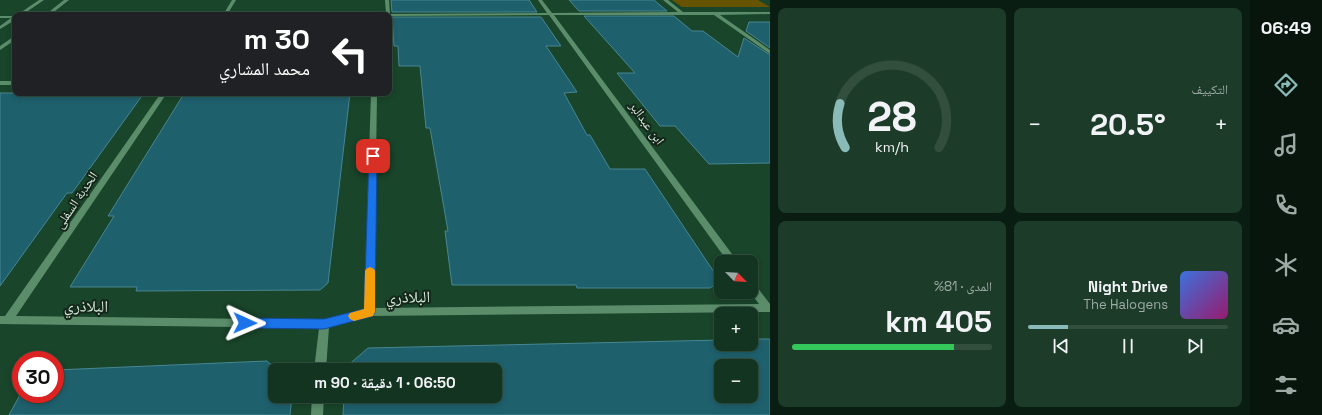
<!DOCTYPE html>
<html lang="ar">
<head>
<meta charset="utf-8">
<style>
  :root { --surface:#133420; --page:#1c3c29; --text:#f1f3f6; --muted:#9daaa5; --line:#324f3e; --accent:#8bbbb9 }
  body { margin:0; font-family:"Space Grotesk","Noto Naskh Arabic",sans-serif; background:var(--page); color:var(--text); direction:rtl; height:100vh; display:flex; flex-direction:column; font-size:15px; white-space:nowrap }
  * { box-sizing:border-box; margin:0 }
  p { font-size:13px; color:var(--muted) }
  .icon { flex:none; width:22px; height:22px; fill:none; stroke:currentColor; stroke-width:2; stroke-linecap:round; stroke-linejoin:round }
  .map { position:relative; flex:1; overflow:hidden; direction:ltr }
  .drawer { display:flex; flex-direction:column; gap:8px; padding:8px; background:#0a1d12; width:480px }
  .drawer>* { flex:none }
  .hud { position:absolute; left:12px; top:12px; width:380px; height:84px; border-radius:8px; box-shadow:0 2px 6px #0003,0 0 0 1px var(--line); direction:rtl; background:#202124; color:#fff; overflow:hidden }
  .needle { width:26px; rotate:114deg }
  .fabs { position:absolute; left:714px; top:255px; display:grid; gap:8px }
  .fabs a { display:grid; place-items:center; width:44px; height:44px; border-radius:8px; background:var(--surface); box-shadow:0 2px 6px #0003,0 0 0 1px var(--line); font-size:20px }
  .speed { position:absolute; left:12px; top:351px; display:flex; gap:8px; font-size:20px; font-weight:700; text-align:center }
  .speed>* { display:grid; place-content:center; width:52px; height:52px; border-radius:50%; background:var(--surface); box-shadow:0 2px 6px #0003,0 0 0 1px var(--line); line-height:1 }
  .speed .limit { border:6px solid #d22; background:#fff; color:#111 }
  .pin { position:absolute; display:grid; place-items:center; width:34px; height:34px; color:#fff; margin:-17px; border-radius:8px; box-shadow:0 2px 6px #0006 }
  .me { position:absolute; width:44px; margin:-22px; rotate:91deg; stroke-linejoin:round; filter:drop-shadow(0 0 3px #0008) }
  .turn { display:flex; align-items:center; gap:14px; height:84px; padding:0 16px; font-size:18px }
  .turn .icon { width:52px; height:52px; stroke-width:2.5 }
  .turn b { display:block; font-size:28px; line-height:34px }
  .big { font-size:30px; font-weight:800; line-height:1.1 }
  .drawer .card { flex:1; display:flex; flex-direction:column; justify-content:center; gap:6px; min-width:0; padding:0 14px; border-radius:8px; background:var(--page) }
  .drawer .dial { align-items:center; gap:0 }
  .dial svg { height:104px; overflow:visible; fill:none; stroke:var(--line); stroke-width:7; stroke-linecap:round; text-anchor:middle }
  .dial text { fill:var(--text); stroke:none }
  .song { display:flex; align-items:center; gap:12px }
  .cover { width:48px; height:48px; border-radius:6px; background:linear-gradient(135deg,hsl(220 70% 55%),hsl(320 70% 35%)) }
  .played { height:4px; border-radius:2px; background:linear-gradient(90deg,var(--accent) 20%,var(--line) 20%) }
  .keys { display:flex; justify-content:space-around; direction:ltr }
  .heat { display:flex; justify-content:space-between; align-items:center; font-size:22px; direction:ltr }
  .charge { height:6px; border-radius:3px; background:linear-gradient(90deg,#34c759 81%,var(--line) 0) }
  .drawer .tiles { flex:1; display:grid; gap:8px; grid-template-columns:repeat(2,1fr) }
  .trip { position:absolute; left:268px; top:363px; width:234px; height:40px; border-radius:8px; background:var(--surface); box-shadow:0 2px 6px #0003,0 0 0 1px var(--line); font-weight:800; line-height:40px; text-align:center; direction:rtl }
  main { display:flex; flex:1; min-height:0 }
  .tabs { display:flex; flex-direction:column; width:72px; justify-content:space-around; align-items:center; background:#08150d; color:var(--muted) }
  .tabs .icon { width:28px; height:28px }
  .tabs .on { color:var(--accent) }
  .tabs b { font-size:18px; color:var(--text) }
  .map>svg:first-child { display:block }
</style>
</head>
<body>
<main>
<nav class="tabs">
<b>06:49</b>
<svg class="icon on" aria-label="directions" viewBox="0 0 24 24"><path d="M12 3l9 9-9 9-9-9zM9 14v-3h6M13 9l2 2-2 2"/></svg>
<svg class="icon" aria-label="music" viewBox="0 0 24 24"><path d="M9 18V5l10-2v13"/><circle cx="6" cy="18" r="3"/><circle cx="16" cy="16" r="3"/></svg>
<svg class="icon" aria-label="phone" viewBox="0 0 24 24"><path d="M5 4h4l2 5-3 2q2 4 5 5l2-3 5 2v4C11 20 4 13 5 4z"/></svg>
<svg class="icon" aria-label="climate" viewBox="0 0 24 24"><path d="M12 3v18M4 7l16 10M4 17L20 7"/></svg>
<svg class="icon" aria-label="car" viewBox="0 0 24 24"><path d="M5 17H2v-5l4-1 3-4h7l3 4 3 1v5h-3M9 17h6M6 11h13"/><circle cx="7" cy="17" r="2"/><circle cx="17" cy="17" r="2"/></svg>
<svg class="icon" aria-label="filters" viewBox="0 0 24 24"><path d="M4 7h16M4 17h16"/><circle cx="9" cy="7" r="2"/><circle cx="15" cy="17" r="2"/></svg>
</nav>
<section class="drawer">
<div class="tiles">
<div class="card"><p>التكييف</p>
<div class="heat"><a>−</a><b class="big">20.5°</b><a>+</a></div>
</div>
<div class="card dial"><svg viewBox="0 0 100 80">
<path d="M14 69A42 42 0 1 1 86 69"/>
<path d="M14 69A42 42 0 0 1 10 35" stroke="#8bbbb9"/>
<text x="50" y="56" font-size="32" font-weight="700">28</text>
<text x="50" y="72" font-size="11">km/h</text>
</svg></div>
<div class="card">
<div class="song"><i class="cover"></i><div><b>Night Drive</b><p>The Halogens</p></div></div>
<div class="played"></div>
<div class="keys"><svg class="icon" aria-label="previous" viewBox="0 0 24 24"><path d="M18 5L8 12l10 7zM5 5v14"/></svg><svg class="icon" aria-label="pause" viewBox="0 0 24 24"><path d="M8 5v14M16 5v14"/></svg><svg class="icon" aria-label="next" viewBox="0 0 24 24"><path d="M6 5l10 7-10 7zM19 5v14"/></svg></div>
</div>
<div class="card"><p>المدى · 81%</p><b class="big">405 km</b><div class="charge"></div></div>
</div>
</section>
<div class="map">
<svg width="770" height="415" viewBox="0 0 770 415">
  <rect width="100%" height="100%" fill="#19452a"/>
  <path fill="#665402" d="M672,0H758L770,7H682Z"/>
  <path fill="#1f606d" stroke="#488694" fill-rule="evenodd" d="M391,0H529L537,12H392Z
    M569,0H654L667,11H579Z
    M584,16H674L692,31H703L738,57L744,38L770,55V163L709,164L675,126H660L617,73H635Z
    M392,17H541L561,46H546L577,92L564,93L587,135H590L610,169H645L720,281L710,288H577L576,285H452L445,231H448L430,128H426L420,66H399L398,46H394Z
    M749,22H770V48L746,31Z
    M0,93H144L72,193H67L0,286Z
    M192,93H350L328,283L320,290L136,291L137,287H70L114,216H108L182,97Z
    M751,339H770V415H343L344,396H495V370H345L346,367L368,348L721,340V344H751ZM721,366H751V396H721Z
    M267,361L277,370H275V396H292L290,415H9L21,393L55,394V370Z"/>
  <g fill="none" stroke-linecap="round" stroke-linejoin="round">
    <path fill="#5b8d6b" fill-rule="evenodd" d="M39,0H44L22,15H17Z
      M64,0H69L50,15H45Z
      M232,0H236L227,15H223Z
      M385,0H389L390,14L547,13L538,0H542L552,13L678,12L663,0H668L683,12H770V14L720,15L770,50V54L714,15H554L738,262H728L549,15L389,16V15H370L372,14H386Z
      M0,16H15V20L0,29V26L11,18H0Z
      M13,37H15V40L0,50V46Z
      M0,81H15V85H0Z
      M161,93H167L16,316L324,320L364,309L371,93H377L374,308L759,304L750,292L751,282L754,283L770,304V312L369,316L329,327L326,370H314L319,328L0,324V316H5Z
      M312,396H324L323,415H311Z"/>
  </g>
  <path fill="#1a73e8" stroke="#114b97" d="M373,153L377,156L375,312L373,316L324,329L245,328L241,326L239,323L241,320L245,318L324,319L364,309L369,156Z"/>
  <path fill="#f59e0b" d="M370,267L374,269L375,271V312L373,316L354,321L350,319L348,316L350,313L364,309L365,271L366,269Z"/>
  <g text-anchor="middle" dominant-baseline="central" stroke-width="4" stroke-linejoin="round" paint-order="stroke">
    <g font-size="13" fill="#d2e9d8" stroke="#14271a">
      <text transform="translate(647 123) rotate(54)">ابن عبدالبر</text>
      <text transform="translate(76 200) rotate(-56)">الحدبة السفلى</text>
    </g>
    <g font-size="16" fill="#d2e9d8" stroke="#14271a">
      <text transform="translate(408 297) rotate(-1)">البلاذري</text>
      <text transform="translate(86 306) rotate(1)">البلاذري</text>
    </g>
  </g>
</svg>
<div class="fabs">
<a><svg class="needle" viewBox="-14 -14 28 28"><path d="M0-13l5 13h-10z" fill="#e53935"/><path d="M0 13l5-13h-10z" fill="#9daaa5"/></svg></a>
<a>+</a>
<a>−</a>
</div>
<div class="speed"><div class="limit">30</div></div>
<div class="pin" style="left:373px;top:156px;background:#d93025"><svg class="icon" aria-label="arrive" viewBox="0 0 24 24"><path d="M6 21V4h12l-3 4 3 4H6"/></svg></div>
<svg class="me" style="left:245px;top:323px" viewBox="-20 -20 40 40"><path d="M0-17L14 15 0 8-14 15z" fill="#1a73e8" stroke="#fff" stroke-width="4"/></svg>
<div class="trip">06:50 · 1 دقيقة · 90 m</div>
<div class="hud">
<div class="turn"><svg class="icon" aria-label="left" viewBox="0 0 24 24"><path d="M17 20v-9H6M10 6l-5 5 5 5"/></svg><div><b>30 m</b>محمد المشاري</div></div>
</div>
</div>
</main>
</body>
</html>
